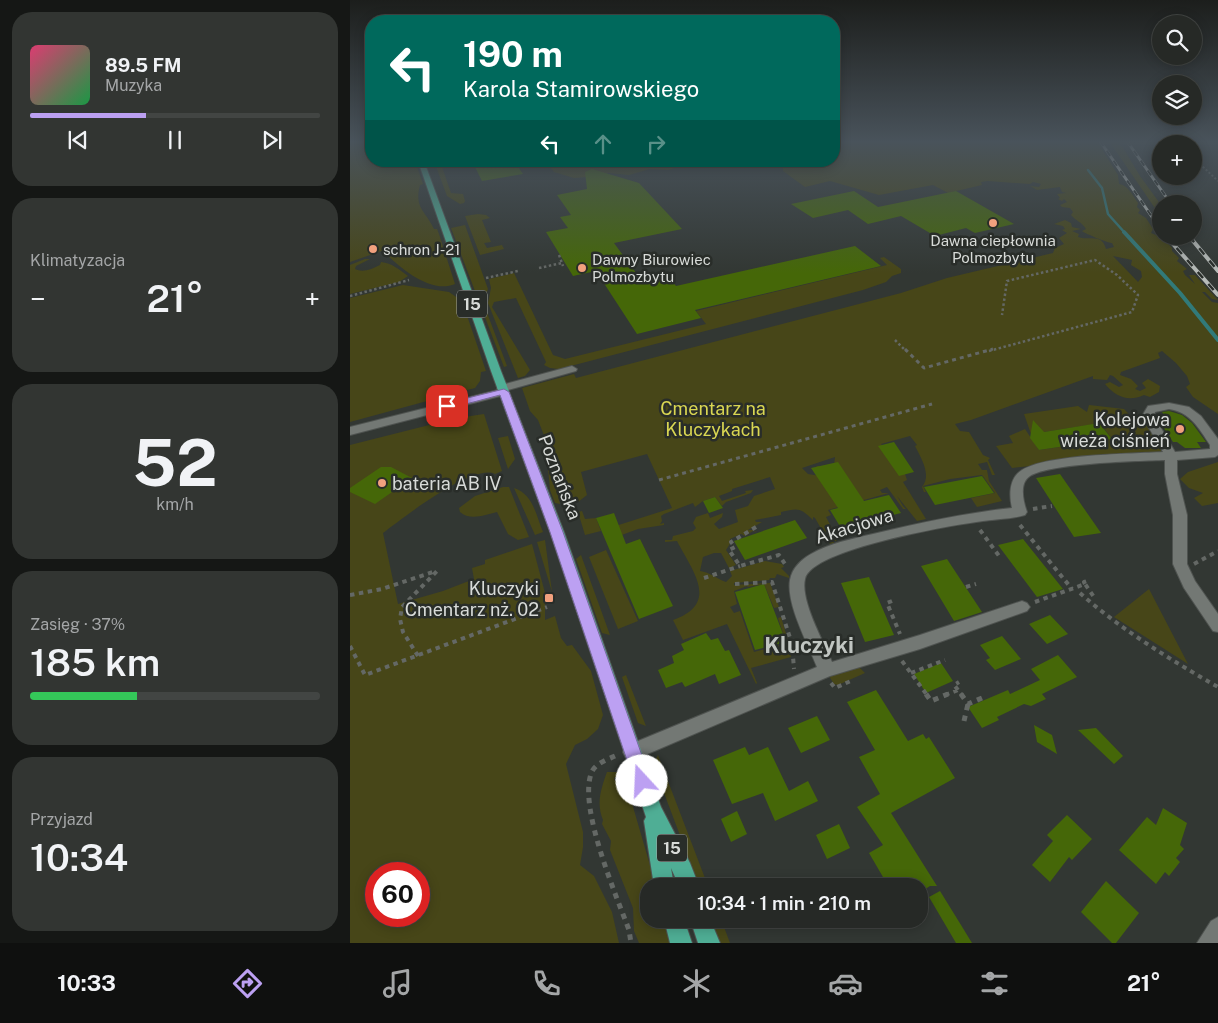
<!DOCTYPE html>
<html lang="pl">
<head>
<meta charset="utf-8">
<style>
  :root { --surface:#262926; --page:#323532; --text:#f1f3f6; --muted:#a4a6a7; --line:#424543; --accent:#bca0f2 }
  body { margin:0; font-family:"Public Sans",sans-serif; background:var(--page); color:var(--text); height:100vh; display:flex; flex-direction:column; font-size:19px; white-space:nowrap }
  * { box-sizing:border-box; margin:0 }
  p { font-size:16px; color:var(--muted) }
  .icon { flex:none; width:28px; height:28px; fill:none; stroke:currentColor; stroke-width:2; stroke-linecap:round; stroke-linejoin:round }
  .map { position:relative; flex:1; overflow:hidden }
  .panel { display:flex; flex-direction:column; gap:12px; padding:12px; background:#151715; width:350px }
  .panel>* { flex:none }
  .guide { position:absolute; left:15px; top:15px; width:475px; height:152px; border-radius:20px; box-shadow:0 2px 12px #0003,0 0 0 1px var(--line); background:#00695c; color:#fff; overflow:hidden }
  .buttons { position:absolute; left:802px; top:15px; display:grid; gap:10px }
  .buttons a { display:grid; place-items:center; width:50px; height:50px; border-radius:50%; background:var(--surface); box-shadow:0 2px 12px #0003,0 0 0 1px var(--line); font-size:25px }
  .speed { position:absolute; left:15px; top:862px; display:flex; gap:10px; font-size:25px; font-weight:700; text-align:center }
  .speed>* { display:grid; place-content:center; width:65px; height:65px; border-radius:50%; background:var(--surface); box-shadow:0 2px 12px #0003,0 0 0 1px var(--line); line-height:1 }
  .speed .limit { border:8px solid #d22; background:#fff; color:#111 }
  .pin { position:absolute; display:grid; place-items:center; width:42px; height:42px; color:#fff; margin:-21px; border-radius:10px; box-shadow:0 2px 8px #0006 }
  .me { position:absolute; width:55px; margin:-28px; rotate:340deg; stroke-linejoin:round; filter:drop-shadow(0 0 4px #0008) }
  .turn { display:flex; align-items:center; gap:18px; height:105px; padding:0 15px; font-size:22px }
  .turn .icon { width:65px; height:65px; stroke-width:2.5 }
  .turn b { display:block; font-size:35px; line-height:42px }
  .lanes { display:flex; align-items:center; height:48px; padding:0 15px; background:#0003; justify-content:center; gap:25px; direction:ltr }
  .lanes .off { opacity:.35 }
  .big { font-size:38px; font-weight:600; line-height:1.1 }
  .panel .card { flex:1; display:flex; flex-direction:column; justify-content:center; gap:8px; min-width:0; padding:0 18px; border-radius:20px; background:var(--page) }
  .panel .dial { align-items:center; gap:0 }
  .dial b { font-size:65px; line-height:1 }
  .song { display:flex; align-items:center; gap:15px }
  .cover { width:60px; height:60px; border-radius:8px; background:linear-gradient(135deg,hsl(340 70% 55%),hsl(140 70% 35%)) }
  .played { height:5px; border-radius:2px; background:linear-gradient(90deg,var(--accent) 40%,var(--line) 40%) }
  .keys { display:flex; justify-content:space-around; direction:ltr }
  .heat { display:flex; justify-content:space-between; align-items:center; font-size:28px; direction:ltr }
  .charge { height:8px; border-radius:4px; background:linear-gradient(90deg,#34c759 37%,var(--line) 0) }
  .trip { position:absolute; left:290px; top:878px; width:288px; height:50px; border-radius:20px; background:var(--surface); box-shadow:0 2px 12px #0003,0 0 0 1px var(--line); font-weight:600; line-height:50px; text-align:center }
  .dock { display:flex; height:80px; justify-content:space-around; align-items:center; background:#0f100f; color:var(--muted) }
  .dock .icon { width:35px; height:35px }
  .dock .active { color:var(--accent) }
  .dock b { font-size:22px; color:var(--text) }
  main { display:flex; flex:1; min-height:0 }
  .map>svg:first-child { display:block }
</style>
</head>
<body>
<main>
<section class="panel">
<div class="card">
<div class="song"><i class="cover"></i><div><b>89.5 FM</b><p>Muzyka</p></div></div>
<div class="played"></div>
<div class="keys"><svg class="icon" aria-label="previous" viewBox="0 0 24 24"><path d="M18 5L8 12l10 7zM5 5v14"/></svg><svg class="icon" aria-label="pause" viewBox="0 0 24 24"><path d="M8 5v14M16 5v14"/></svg><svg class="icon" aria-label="next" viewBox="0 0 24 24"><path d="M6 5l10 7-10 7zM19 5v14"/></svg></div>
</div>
<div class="card"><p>Klimatyzacja</p>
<div class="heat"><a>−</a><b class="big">21°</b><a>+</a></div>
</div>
<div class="card dial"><b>52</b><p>km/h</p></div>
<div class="card"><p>Zasięg · 37%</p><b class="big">185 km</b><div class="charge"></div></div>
<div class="card"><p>Przyjazd</p><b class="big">10:34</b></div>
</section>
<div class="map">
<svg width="868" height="943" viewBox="0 0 868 943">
  <rect width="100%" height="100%" fill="#323733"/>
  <path fill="#474618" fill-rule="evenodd" d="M0,141H21V161H65L73,184L70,185C64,208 75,210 84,229H87L89,234L105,284C82,294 53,270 37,255L49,253L46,246L0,262Z
    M484,141H747L768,175L769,184C778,185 783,196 788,203L787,207L790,210L788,213L796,218L803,229L801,233L813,238L822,248V251L829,258L827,261L837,269L833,271L835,275L845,284L839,275H845L868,300L862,299L855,292H852L862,302L868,303V414L843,397L836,387L840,384L837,376L826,363L812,351L808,353L810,358L771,372L770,375L781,379L788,386L785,389L790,391L796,388L792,383L798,379L810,386L809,392L800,397L794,395C778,402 766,397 755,384L760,382L769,387L773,385L763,376L760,375L757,380L743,379V376L621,420L605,424L610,431L619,432L633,455L640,458L638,460L645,475H642L637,462L628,464L632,470H637L639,481L652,501L627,507L621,498L645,493L632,475L600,479L573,486L576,492H574L572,487C582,475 571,458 565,446L567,445L560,436L531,444L555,474L557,480L553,482L576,519L567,521L547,496L553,506L556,509H553L537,487L530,490L532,493H539L478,510L481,515L476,517L483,530L480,532L487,541H484L478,533L484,543L480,544L465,518L463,517V520C450,508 449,508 431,512V515L405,520L406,522H412L398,530H403L407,532L403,531L395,536L391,534L380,539L381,542L376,550L386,565L379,568L371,553H364L353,557L350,571C360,572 367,579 376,582L382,576L380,571L415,561L432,564L434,567L431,568L439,576V578L427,574L425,578H420L419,580L384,583V585L420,583L429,607L424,608L414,584L398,587L397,586L384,591L387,604L380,607L384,613L390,611L404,652L436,643L428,618L431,617L440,647L441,657L401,668L407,683L406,684L377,624L333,640L323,620C370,603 343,572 327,541L315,542V540H322L323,536L343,531L346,528L343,523L346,517L358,513L360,518L373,513L372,517L364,524L369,529L388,522L385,510L398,506L404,496L425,489L420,477L382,489V491L369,496L372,501L396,493L395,491L403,490L401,493L376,502L372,506L365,497L353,501L345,507L343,503L314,514L311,516L312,521L310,524L314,523V525L288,529L258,540L253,530L322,508L297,454L231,472L237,495L228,502H220L188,420L180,411L172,388L224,374L226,378L551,293L597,278L703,253L705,248L714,244L709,238L717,233L712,230L715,229L713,226L704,224L715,220L721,223L722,227L731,229L722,231L729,234L728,237C739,241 752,233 756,249L764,247L762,243C758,243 736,234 732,231L736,229C732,222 726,221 721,215L723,212L720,208L712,207L710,205L717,202L714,199L712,201L708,199L710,198L707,194L716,193L712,192L710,187L687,190L680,186L689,187L691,184L683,182L680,184L638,181L631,182L632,185L598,193L583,185L529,195L480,181L455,187L433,171V168L438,165L429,161H484ZM763,256L782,260L781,265L791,271L792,277L788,282ZM485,457L484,466H466L473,472L470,476L458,474L452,468Z
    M759,141H768L770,144H765L772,146L790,176L811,205V217Z
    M84,161H90L101,193L113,194L115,201L114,203L110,204L97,196Z
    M195,161H211L213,164H221L227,161H342L319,170L300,169L279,175L259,173L237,177L224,178L204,172Z
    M128,214L136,215L140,218L132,220L141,242L134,243L137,248L152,245L154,249L130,255L115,216Z
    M115,225L138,289L133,302L157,366L154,367L101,228Z
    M534,257L551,269V273L542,276L536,282L513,290L209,369L200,368L194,365L196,362L166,298L144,302L142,307L180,370L175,376L168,378L138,303L141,288L139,279L164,273L203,355L215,359L356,324L346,311L537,265L530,258Z
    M15,259H20L6,266L5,269C13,273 22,269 30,265L31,262C42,263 50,270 58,276L49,282L0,294V265Z
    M53,285L99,292L112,301L136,371L131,372L130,381L125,388L0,422V298Z
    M739,405L774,409L789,425L797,426L814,452L662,468L646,446L663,443L659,436L675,429L689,450L762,439L753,427L745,424L681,434L674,414L728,406L737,412Z
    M134,414L152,471L145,474C123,463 53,518 33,533L48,604L93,591L124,579L122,568L135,564V560L182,544L195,593V620L205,616L211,638L217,646L222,645L241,671L253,715L248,729L237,739L225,745L216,764L233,832V847L230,865L244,876L262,912L269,943H0V445L103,419L104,421L113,419L114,417ZM26,874H69V916H26Z
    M158,436L165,459L158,469L148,438Z
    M197,457L207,480L210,504L205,503L200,490Z
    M868,462V503L852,506L844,498L853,493L839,488L830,479L838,472Z
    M153,487H159L179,537L168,540L158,534L147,512C135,515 120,521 110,512L109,508L125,496Z
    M164,488C183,494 186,515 193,532L185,535Z
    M232,511L235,519L246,518L251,531L235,535L228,512Z
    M195,540L202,592L187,542Z
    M256,550L288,621L268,629L239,557Z
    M231,555L260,635L252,633L226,559Z
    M799,589L838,664L764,617Z
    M509,667L515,673L488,685L484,684L479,676Z
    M276,675L296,726L288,723L272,677Z
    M308,755L358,886H349L305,769L304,763Z
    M257,772H267L270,775L264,778L265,781L272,779L277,786L306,886H299V919H314L321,943H289L284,931L283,908L260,850L261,841L252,824L253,820C246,803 251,789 257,772Z
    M361,919H371L380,943H370Z"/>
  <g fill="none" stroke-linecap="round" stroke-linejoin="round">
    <path stroke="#317a79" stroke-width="2.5" d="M738,170L752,188L758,214L775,233"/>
    <path stroke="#317a79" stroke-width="4" d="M774,232L830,293L868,340"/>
  </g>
  <path fill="#456708" d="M122,161H164L173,174L132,181Z
    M242,169L289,183L332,229L264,243L289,277L314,272L326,286L505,246L531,266L345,310L351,318L287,334L246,271L223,276L196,232L218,228L210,217L221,215L207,195L237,189L235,172Z
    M504,191L528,207L606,191L664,224L625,233L616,228L585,236L551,216L518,224L498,210L463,218L441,204Z
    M819,411L832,415L842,423L856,442H847L851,448H835L827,442H823L806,416H815L812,412Z
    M683,420L694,432L749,423L762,439L689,450L680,438Z
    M544,442L564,472L549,476L528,446Z
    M488,462L514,501L539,495L551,513L491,528L480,510L488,508L461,468Z
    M31,467H41L62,478L25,504L0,492V488Z
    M710,474L751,533L724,537L686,478Z
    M632,476L644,493L585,505L574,487Z
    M365,497L373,508L359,513L353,501Z
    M264,513L276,544L290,539L323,606L289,619L246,518Z
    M445,520L457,538L395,560L384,541Z
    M673,539L713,589L687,597L648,545Z
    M597,559L632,612L604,621L571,566Z
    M519,577L544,635L515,642L491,583Z
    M414,584L436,642L405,650L385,592Z
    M700,615L718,634L697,644L679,624Z
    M356,633L361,640L368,638L375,651L379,650L391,675L369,684L365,674L335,687L332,682L316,688L308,670L324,663L322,656L334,650L331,644Z
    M652,636L671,659L645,670L636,660L640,658L630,645Z
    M708,655L727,677L692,694L696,699L681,706L674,704L647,717L649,720L632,728L618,707L658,690L660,694L690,680L681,669Z
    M591,663L603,681L576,693L564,674Z
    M526,690L558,741L573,734L576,739L579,737L605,778L541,813L587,886H580L569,893V886H520L533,877L519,853L533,845L507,807L530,794L509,757L525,750L497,702Z
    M467,716L480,740L451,753L438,728Z
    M684,725L702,735L707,754L687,742Z
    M746,728L773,756L764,764L728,730Z
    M395,747L399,755L418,747L439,791L458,781L468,801L425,821L413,793L382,804L363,760Z
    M813,808L837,823L830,845L834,849L826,858L830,862L819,876L815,872L806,884L769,850L797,817L806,825Z
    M387,811L397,834L381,842L371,819Z
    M717,815L742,839L722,860L719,857L700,882L682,865L703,841L697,835Z
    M489,824L500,848L477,859L466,835Z
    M756,881L789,913L766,943H762L731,912Z
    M590,891L611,925L622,943H606L579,897Z"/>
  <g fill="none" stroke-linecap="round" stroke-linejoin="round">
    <defs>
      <path id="minor" d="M222,366L227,369L226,371L158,390L159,392L158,394L0,435V427L148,390L147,388L148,386Z
        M819,403L839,407L851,416L868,439V455L865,457L827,460V474L837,515V564L845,581L868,614V632L863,631L834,588L823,564V515L815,474V460C788,461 700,463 680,476C669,483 673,501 677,512L675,515C662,519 647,519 633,521C603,525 461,549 455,579C450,600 473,641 482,662L570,635L672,601L677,603L680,607L677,611L570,649L480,676L288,758L282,761L276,758L273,752L276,746L467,667C458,644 436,604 440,580C442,568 452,559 461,554C480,543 502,539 523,534C569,523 615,513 662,508C659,495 659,478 672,470C698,454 781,454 813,452L792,416L798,406ZM819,409C840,412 849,428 860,445V449L825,452L804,416L805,412Z
        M868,917V943H847L861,921Z"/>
      <path id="major" d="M68,161H74L151,371L214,532L311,807L340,863L349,886H329L321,868L324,886H304L294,821L296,817L200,532L141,371Z
        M314,919H334L342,943H320Z
        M340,919H360L370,943H348Z"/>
    </defs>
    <use href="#minor" stroke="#4f5350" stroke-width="2"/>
    <use href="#major" stroke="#4f5350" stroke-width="2"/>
    <path stroke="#646865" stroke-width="2" stroke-dasharray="2 2" stroke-linecap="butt" d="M850,164L868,181
      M844,170L848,171"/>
    <path stroke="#646865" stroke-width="2.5" stroke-dasharray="2.5 2.5" stroke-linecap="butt" d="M209,255L213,266
      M189,268L212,263
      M136,278L168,271
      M0,296L59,280
      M545,340L556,351
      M639,351L782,312L788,295L767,275L745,260L657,281L652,315"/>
    <path stroke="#646865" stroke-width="3" stroke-dasharray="4 4" stroke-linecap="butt" d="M555,349L574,368L643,349
      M309,480L582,404"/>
    <path stroke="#646865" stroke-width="4" stroke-dasharray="4.5 4.5" stroke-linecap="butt" d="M683,509L702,506
      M670,525L722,589
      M406,527L381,542L385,547L379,550L390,566L429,555L437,567
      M630,530L649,556
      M844,564L868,551
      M354,578L390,566
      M385,584L422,582L442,644L444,669
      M735,584L734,582L740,580
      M616,587L626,584
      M730,593C770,629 821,660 868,687
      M0,595L32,589L86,571
      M542,601L537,603L550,634
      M685,602L735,584L744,597
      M0,646L15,675L197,607
      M68,656L53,632L50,619L52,607L88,570
      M552,661L577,695
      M561,673L595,660
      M481,683L485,688L503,680
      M608,690L604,685L609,682
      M595,695L608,690L612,695"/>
    <path stroke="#646865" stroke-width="5" stroke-dasharray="5.5 5.5" stroke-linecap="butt" d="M576,694L581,701L598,694
      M611,694L618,704L632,698
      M614,721L618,704L615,706
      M265,756C256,760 244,764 241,774C229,809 266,895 279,930L281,943"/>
    <use href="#minor" fill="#737874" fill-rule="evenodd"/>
    <use href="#major" fill="#4fae95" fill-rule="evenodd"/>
    <defs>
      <path id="rail-far1" d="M750,141L811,230
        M777,141L821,204"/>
      <path id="rail" d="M816,236L868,295
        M839,236L868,271"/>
    </defs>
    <use href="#rail-far1" stroke="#b7bbb8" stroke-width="3"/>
    <use href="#rail" stroke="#b7bbb8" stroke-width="4"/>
    <use href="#rail-far1" stroke="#292d29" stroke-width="2" stroke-dasharray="6" stroke-linecap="butt"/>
    <use href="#rail" stroke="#292d29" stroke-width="2.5" stroke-dasharray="8" stroke-linecap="butt"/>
  </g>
  <linearGradient id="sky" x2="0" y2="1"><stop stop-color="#1c1e1c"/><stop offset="0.52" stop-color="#49535b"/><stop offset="1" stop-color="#49535b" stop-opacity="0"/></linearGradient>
  <rect width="868" height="273" fill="url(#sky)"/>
  <path fill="#bca0f2" stroke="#7a689d" d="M154,389L159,392L213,532L301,781L298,787L292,790L286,787L284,781L200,532L150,395L97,409L92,406L93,404Z"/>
  <g fill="#f2a17e" stroke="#292d29" stroke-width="2">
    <circle cx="643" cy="223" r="5"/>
    <circle cx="23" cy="249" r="5"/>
    <circle cx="232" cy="268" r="5"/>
    <circle cx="830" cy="429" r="5"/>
    <circle cx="32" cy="483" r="5"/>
    <rect x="194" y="593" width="10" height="10" rx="2.5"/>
  </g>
  <g text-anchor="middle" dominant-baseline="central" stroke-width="5" stroke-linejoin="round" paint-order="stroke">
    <g font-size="15" fill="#d8dbd8" stroke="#292d29" text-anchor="start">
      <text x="643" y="240" text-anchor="middle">Dawna ciepłownia<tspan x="643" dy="17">Polmozbytu</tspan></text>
      <text x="33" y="249">schron J-21</text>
      <text x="242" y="259">Dawny Biurowiec<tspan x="242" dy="17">Polmozbytu</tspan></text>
    </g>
    <g fill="#292d29" stroke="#a4a7a4" stroke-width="1">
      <rect x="107" y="290.5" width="30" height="27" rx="4"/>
      <rect x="307" y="834.5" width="30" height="27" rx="4"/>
    </g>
    <g font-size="16" font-weight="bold" fill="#d8dbd8">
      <text x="122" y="304">15</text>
      <text x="322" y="848">15</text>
    </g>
    <g font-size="18" fill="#d9d652" stroke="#292d29">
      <text x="363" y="408">Cmentarz na<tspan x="363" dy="21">Kluczykach</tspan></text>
    </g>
    <g font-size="18" fill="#d8dbd8" stroke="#292d29" text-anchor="end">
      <text x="820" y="419">Kolejowa<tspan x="820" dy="21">wieża ciśnień</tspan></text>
      <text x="42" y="483" text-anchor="start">bateria AB IV</text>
      <text x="189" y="588">Kluczyki<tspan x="189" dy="21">Cmentarz nż. 02</tspan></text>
    </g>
    <g font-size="18" fill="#d8dbd8" stroke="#292d29">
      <text transform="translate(210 477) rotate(69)">Poznańska</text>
      <text transform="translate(504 526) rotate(-17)">Akacjowa</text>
    </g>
    <g font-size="22" font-weight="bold" fill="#c1c6c2" stroke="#292d29">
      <text x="459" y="645">Kluczyki</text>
    </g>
  </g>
</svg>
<div class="buttons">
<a><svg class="icon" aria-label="search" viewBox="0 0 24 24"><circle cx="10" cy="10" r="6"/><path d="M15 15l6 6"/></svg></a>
<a><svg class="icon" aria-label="layers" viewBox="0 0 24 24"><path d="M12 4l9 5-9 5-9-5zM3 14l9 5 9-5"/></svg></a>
<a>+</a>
<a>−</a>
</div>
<div class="speed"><div class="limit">60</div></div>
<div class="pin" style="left:97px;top:406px;background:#d93025"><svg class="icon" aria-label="arrive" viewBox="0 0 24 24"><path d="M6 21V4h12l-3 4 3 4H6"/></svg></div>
<svg class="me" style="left:292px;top:781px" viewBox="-20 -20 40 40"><circle r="19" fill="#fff"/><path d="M0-13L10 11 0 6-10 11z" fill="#bca0f2"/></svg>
<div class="trip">10:34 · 1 min · 210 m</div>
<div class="guide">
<div class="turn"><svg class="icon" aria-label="left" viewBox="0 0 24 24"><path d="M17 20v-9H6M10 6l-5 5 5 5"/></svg><div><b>190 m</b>Karola Stamirowskiego</div></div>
<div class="lanes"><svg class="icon" aria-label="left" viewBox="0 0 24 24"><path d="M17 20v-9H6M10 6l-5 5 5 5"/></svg><svg class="icon off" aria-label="ahead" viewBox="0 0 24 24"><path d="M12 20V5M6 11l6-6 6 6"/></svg><svg class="icon off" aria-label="right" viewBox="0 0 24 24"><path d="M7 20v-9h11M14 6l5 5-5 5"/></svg></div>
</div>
</div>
</main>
<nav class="dock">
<b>10:33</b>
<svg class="icon active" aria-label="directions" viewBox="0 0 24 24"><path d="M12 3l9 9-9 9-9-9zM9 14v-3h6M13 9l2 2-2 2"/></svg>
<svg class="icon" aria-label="music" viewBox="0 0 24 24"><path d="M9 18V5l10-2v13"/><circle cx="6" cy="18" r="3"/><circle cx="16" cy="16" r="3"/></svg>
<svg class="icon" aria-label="phone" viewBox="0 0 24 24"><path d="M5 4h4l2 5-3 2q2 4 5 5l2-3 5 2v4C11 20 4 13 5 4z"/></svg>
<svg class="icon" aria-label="climate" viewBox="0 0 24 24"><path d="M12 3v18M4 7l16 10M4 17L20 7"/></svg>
<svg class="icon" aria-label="car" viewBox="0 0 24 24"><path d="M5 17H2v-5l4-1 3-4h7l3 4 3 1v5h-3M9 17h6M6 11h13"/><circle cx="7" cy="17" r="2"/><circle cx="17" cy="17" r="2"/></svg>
<svg class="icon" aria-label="filters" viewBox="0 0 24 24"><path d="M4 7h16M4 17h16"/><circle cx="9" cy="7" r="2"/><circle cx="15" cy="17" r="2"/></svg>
<b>21°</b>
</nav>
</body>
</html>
